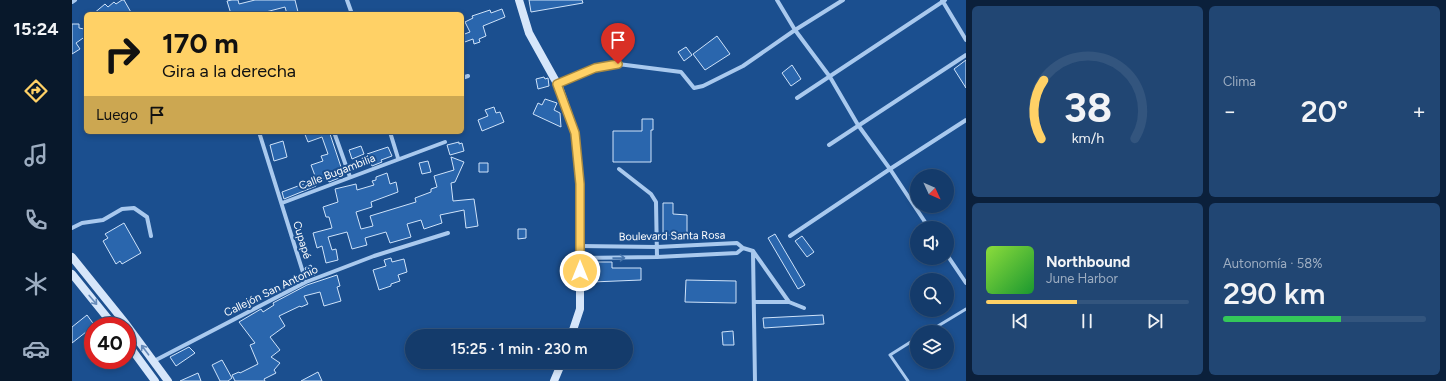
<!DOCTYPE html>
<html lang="es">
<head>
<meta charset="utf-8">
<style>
  :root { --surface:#143b6b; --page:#214673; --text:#f1f3f6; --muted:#9dadc1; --line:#33557e; --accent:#ffd166 }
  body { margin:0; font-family:Figtree,sans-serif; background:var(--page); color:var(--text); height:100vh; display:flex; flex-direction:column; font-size:15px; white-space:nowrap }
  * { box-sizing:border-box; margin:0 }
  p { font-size:13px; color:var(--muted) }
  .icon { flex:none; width:22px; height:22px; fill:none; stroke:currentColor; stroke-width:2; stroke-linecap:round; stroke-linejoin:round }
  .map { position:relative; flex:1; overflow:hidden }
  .details { display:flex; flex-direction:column; gap:6px; padding:6px; background:#0b203b; width:480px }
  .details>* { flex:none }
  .top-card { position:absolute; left:12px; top:12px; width:380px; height:122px; border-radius:6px; box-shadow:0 2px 6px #0003,0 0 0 1px var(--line); background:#ffd166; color:#111; overflow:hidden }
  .needle { width:26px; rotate:134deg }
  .buttons { position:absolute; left:838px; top:169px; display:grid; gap:8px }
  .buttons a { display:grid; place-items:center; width:44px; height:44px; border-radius:50%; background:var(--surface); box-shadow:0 2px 6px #0003,0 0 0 1px var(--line); font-size:20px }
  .speed { position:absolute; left:12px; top:317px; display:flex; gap:8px; font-size:20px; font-weight:700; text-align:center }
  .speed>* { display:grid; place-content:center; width:52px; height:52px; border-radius:50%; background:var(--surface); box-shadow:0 2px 6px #0003,0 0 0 1px var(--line); line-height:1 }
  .speed .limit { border:6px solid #d22; background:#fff; color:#111 }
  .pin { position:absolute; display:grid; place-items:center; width:34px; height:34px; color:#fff; margin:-41px -17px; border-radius:50% 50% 50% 0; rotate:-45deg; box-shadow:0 0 4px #0007 }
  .pin .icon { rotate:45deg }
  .me { position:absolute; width:44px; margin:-22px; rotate:0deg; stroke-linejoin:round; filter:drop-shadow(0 0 3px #0008) }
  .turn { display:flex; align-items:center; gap:14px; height:84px; padding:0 12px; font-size:18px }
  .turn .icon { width:52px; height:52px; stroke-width:2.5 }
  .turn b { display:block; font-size:28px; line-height:34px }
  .then { display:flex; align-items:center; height:38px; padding:0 12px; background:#0003; gap:8px; font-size:15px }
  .big { font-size:30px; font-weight:600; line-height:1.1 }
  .details .tile { flex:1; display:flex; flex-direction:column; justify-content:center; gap:6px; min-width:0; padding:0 14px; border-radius:6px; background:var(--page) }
  .details .dial { align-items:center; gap:0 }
  .dial svg { height:104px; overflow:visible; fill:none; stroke:var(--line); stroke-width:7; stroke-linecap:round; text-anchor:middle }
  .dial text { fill:var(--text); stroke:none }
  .song { display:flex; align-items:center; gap:12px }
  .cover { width:48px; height:48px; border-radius:6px; background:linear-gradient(135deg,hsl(90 70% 55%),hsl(130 70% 35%)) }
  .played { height:4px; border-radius:2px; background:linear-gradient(90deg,var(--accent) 45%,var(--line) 45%) }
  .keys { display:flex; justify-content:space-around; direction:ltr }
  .heat { display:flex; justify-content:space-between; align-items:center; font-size:22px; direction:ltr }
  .charge { height:6px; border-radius:3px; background:linear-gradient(90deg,#34c759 58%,var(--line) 0) }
  .details .tiles { flex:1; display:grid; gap:6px; grid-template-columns:repeat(2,1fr) }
  .trip { position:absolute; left:333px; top:329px; width:228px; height:40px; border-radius:20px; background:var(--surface); box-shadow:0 2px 6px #0003,0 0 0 1px var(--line); font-weight:600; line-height:40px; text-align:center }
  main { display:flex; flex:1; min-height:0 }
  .dock { display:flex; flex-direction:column; width:72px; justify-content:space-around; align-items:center; background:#08182b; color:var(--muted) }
  .dock .icon { width:28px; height:28px }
  .dock .on { color:var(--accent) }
  .dock b { font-size:18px; color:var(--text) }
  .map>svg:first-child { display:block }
</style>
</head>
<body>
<main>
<nav class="dock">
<b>15:24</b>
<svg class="icon on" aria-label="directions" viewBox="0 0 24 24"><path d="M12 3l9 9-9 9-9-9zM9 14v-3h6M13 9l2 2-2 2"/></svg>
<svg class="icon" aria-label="music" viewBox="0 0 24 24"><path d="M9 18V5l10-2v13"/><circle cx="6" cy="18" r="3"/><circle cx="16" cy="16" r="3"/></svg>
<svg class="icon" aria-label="phone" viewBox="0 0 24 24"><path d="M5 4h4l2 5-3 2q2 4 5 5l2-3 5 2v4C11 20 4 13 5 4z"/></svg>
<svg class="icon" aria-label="climate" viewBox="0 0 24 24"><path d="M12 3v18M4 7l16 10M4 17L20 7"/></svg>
<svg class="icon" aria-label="car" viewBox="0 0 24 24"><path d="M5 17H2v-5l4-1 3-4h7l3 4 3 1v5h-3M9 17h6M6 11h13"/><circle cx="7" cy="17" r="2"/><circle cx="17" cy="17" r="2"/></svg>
</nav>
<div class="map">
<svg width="894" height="381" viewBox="0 0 894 381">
  <rect width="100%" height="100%" fill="#1b4f8f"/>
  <path fill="#2a66ad" stroke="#cfe3fa" d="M50,0H52L60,14H21L33,4L36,7L42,2L44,4Z
    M160,0H166L167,4L183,0H223L226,12L215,14L213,7L186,14H159L155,1Z
    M457,0H510L511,3L459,12Z
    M430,9L433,17L411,26L414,36L407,39L408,42L402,44L401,39L390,43V35L398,32L393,22L401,18L400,16L418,10L419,13Z
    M0,24H7V28L12,29L14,32V36L4,43L8,49L0,54Z
    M645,36L658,54L633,70L621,54Z
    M614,47L620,55L612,61L606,52Z
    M894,60V88L882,69Z
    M720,65L729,79L719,86L710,73Z
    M472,77L473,79L476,78L477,86L466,89L464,79Z
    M473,99L485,103L482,110L488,113L489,127L461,114L466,103L470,105Z
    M422,107L424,113L428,112L432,122L410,131L406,120L416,116L413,110Z
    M570,119H581V130H579V162H541V131H570Z
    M232,132H259L258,134L272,176L257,182L255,177L245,181L239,165L251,161L249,156L256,154L250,137L236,142Z
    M211,141L215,157L202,161L198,145Z
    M387,142V144L390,143L392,151L378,155L375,145Z
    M289,146L292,154L280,159L277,150Z
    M316,147L320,156L309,160L310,162L300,166L295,154Z
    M379,157L392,162L383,182L379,183L381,201L402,199L406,226L394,228L392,210L368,215L370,223L352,229L349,220L335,224L339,237L318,243L314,232L293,238L295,245L280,249L275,232L256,237L260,250L264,249L266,260L254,263L250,246L245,248L241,233L260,228L257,217H254L251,207L266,202L263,189L284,184L285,190L302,185L300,181L304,180V177L315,173L318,184L324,182L326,192L299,202L300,207L284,212L289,229L301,226L298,216L344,202L343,198L359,192V189L365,187L362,176L382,170Z
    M356,161L359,172L350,174L347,163Z
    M407,163H416V172H407Z
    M242,180L244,186L212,199L210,192Z
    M591,203H601V214L615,215V235H591Z
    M52,223L69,253L50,264L48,261L44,264L31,241L36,238L33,234Z
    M446,229H454V238L446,239Z
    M703,234L733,285L726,289L696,238Z
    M730,236L742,252L735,257L723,241Z
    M319,258L320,262L332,259L335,272L326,275L328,281L319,284V286L307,290L301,270L314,266L312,260Z
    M520,262H540V268H569V280L520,282Z
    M239,265L243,275L236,277L233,268Z
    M265,275L268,286L265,287L269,301L252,306L248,292L232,296L236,304L229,307L228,306L207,316L213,326L198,337L208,350L199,357L208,363L202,370L204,373L192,379L193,381H163L160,375L167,372L168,373L186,364L178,345L183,343L167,322L189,309L191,312L202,305L201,303L235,285Z
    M614,280L664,281V303L613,302Z
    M15,315L23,326H21V341L14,332L0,343V327Z
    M751,315L752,324L692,328L691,318Z
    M661,331L662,345H651L650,332Z
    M117,347L123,353L104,366L98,357Z
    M150,360L160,378L156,381H148L140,365Z
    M246,372L250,381H229Z
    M126,373L129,381H108Z"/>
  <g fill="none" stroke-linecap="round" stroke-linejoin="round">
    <path stroke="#a9c9ee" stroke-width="3" d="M856,332L894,309
      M836,381L818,355L845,338"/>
    <path stroke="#a9c9ee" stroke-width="4" d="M275,0L280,14
      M705,0L723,30L758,77L786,125L818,169L857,228
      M870,0L894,40
      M0,2L3,0
      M390,78L396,76
      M485,84L523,68L546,64L609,72L622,88L631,86L671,66L723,30L771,0
      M725,98L873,0
      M187,132L234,282
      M262,132L278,177
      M318,132L326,158
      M757,145L894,55
      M547,169L579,194L584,202L585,257
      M210,203L373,142
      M0,228L10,223L31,220L50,209L62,208L75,217L79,236
      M718,236L818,169L894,120
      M508,246L585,247L665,243L671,248L681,251L717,302
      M681,252L683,381
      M875,255L894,283
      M508,258L585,257L665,253L671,248
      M682,302H717L732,308
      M82,361L234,282L302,256L376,233"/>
    <path stroke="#d6e6fa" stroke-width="8" d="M447,0L457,33L487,87L503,133L508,185V309L499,336
      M0,257L54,324L96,381
      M0,274L42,326
      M55,343L83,381
      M482,381L490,362"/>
  </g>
  <defs><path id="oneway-shaft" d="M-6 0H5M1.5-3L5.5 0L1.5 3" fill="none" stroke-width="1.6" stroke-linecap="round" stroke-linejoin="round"/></defs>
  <use stroke="#4674ac" href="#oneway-shaft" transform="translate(547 258) rotate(-1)"/>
  <g stroke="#668bba">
    <use href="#oneway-shaft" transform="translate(21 300) rotate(50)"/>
    <use href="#oneway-shaft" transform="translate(73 350) rotate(-127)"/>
  </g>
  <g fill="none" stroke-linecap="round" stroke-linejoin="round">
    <defs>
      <path id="route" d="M508,271V184L503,133L485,84L523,68L546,64"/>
    </defs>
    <use href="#route" stroke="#a68842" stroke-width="10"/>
    <use href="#route" stroke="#ffd166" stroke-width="7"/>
  </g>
  <g text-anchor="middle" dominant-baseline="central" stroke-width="4" stroke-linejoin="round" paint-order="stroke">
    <g font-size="11" fill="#fff" stroke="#1b4f8f">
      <text transform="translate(265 172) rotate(-21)">Calle Bugambilia</text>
      <text transform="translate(600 236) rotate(-1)">Boulevard Santa Rosa</text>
      <text transform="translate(230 240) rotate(73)">Cupapé</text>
      <text transform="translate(199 291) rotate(-26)">Callejón San Antonio</text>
    </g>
  </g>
</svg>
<div class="buttons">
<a><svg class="needle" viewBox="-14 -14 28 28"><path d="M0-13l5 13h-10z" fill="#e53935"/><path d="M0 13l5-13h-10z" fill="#9dadc1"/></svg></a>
<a><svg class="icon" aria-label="sound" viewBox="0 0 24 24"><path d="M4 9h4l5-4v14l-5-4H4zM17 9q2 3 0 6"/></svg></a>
<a><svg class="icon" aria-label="search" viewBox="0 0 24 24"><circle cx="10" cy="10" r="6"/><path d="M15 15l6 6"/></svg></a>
<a><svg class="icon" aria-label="layers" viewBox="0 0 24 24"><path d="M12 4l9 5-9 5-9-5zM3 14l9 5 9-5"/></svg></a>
</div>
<div class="speed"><div class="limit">40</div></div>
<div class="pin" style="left:546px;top:64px;background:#d93025"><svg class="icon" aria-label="arrive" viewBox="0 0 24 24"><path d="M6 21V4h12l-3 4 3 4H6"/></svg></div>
<svg class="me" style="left:508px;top:271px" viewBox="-20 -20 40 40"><circle r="17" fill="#ffd166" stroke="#fff" stroke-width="3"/><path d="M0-11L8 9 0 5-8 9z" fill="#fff"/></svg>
<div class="trip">15:25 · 1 min · 230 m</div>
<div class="top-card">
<div class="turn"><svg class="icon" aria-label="right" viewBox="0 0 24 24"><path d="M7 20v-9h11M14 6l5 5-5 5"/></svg><div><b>170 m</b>Gira a la derecha</div></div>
<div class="then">Luego<svg class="icon" aria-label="arrive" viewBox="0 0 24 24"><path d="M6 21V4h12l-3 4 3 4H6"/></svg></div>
</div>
</div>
<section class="details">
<div class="tiles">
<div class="tile dial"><svg viewBox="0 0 100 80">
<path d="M14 69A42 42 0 1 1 86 69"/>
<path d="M14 69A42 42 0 0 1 16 24" stroke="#ffd166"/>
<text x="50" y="56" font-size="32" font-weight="700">38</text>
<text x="50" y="72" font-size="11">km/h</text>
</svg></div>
<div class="tile"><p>Clima</p>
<div class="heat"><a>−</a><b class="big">20°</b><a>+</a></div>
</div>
<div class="tile">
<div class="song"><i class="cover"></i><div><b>Northbound</b><p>June Harbor</p></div></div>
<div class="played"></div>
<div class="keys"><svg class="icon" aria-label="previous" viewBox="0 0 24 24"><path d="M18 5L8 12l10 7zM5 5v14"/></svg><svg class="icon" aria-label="pause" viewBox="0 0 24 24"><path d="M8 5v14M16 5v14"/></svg><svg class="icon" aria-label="next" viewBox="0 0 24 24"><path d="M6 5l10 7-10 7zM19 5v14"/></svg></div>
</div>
<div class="tile"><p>Autonomía · 58%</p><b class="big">290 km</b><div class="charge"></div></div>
</div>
</section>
</main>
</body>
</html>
